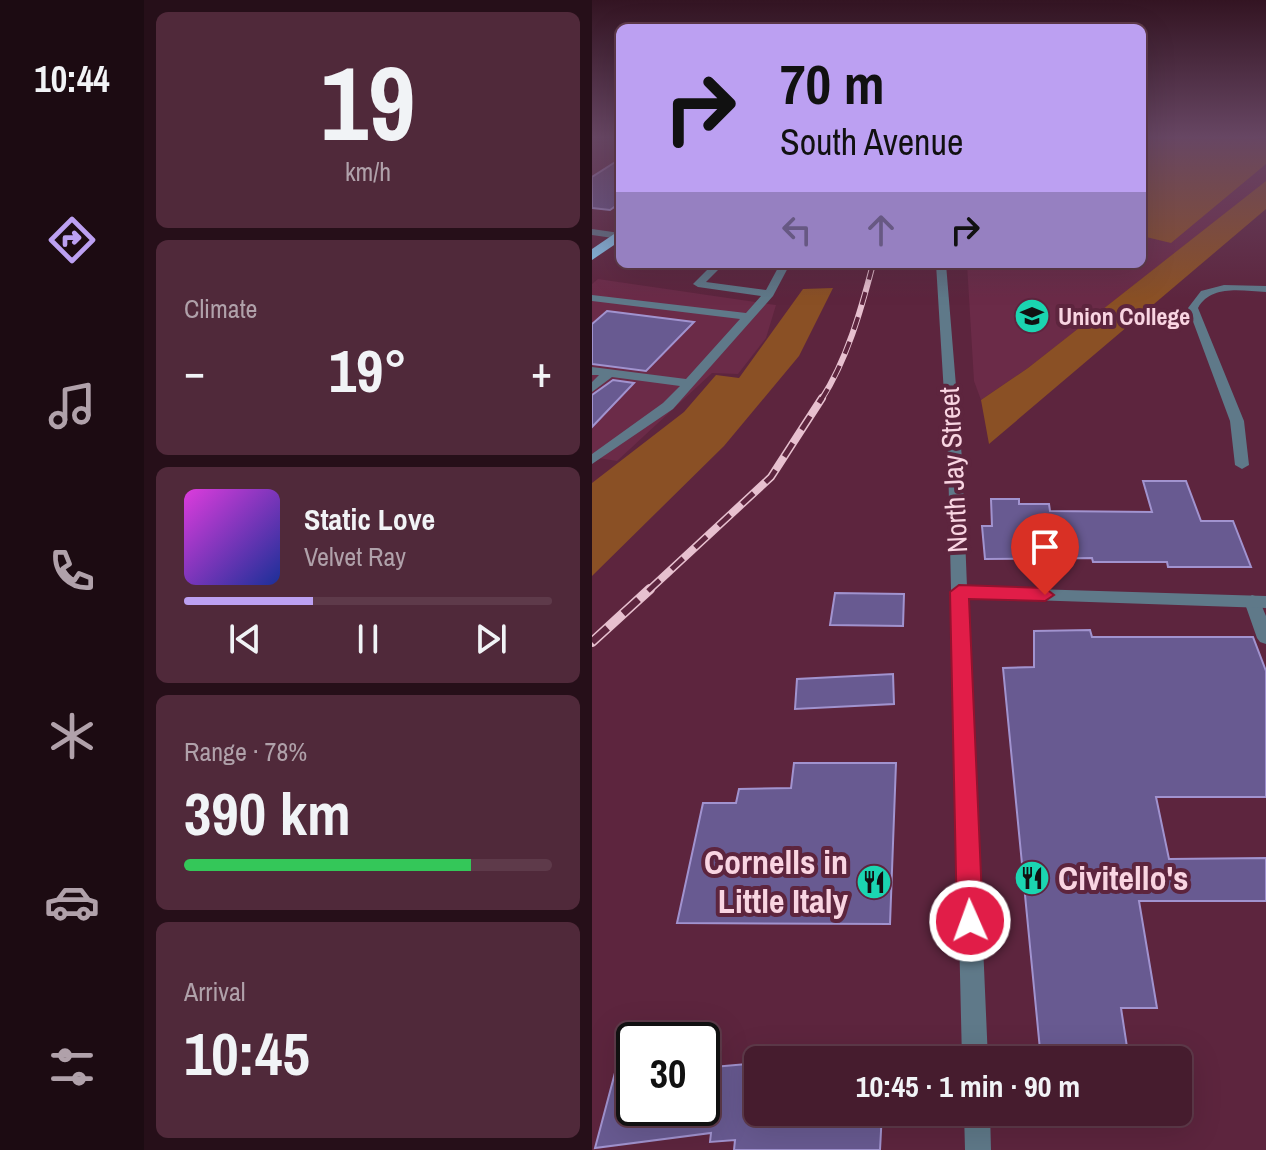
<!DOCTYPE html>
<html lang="en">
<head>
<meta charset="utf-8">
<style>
  :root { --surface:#461c2e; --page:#50293a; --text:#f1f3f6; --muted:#b0a1aa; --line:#5e3a4a; --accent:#bca0f2 }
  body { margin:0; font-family:"Archivo Narrow",sans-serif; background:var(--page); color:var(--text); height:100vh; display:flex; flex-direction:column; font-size:30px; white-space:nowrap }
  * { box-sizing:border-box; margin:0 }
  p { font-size:26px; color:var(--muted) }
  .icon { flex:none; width:44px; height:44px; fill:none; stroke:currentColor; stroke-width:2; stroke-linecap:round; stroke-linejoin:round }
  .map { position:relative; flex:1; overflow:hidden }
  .panel { display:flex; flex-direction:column; gap:12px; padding:12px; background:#260f19; width:448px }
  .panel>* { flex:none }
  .hud { position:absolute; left:24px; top:24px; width:530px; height:244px; border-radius:12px; box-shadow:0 8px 32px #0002,0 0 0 2px var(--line); background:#bca0f2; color:#111; overflow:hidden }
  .speed { position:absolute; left:24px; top:1022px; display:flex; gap:16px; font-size:40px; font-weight:700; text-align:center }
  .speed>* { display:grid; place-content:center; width:104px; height:104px; border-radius:50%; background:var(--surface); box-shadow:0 8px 32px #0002,0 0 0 2px var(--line); line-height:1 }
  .speed .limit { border:4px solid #111; border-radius:12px; background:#fff; color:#111 }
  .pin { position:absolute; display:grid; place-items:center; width:68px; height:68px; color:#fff; margin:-82px -34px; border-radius:50% 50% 50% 0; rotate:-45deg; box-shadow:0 0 8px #0007 }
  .pin .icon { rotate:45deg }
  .me { position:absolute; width:88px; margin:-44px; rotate:358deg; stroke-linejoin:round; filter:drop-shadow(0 0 6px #0008) }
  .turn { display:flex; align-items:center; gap:28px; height:168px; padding:0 32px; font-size:36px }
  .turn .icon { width:104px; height:104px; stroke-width:2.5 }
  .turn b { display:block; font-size:56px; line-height:68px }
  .lanes { display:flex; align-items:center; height:76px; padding:0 32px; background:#0003; justify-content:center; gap:40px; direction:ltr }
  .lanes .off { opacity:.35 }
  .big { font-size:60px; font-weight:700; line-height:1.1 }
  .panel .widget { flex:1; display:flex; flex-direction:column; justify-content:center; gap:12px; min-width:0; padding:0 28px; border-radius:12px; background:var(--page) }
  .panel .dial { align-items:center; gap:0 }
  .dial b { font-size:104px; line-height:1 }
  .song { display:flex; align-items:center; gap:24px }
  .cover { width:96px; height:96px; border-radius:12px; background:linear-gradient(135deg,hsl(300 70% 55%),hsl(230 70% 35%)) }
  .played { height:8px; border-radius:4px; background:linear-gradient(90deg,var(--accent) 35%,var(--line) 35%) }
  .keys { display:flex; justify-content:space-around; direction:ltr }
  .heat { display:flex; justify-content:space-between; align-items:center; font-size:44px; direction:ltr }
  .charge { height:12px; border-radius:6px; background:linear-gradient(90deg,#34c759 78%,var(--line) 0) }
  .trip { position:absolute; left:152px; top:1046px; width:448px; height:80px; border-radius:12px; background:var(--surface); box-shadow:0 8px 32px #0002,0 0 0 2px var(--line); font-weight:700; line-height:80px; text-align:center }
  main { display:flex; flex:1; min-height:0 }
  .tab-bar { display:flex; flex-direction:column; width:144px; justify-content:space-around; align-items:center; background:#1c0b12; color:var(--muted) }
  .tab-bar .icon { width:56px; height:56px }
  .tab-bar .on { color:var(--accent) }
  .tab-bar b { font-size:36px; color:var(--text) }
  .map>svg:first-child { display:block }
</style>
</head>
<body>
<main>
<nav class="tab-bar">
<b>10:44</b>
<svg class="icon on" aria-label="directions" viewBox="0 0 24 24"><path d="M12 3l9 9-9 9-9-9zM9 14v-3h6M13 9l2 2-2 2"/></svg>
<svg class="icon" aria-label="music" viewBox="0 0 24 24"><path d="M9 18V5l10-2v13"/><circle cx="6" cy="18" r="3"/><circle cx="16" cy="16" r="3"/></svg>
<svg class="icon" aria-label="phone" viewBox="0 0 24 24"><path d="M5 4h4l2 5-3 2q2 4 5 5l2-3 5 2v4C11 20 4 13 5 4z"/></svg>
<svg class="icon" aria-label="climate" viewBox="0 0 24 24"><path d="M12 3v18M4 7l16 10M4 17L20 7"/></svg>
<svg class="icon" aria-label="car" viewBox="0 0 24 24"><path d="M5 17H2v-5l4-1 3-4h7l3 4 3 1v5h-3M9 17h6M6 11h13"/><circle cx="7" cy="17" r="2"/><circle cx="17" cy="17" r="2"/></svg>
<svg class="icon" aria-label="filters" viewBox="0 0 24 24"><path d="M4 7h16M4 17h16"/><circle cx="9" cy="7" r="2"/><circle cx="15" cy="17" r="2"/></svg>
</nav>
<section class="panel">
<div class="widget dial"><b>19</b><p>km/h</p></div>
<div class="widget"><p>Climate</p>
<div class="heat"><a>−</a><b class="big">19°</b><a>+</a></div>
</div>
<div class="widget">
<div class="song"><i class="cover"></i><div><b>Static Love</b><p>Velvet Ray</p></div></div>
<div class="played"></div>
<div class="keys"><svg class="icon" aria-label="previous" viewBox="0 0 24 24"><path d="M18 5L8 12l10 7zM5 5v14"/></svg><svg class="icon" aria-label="pause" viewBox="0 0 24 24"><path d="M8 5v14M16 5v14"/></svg><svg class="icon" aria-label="next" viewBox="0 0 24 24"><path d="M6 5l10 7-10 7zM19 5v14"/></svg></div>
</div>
<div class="widget"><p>Range · 78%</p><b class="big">390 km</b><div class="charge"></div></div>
<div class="widget"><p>Arrival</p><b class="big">10:45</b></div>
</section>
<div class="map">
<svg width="674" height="1150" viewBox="0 0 674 1150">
  <rect width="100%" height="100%" fill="#5d253e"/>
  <path fill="#6b2b48" d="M550,137H674V192H661L436,368L389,400L382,381L375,264H550Z
    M6,279L184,305L174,338L146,374L120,373L25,461L0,457V284Z"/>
  <path fill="#8a5025" d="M550,137H656L674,140V164L579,243L550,236Z
    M674,181V209L397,444L389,400L436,368Z
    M241,288L207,356L132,446L0,576V483L92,412L124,375L147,378L211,289Z"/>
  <path fill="#685a91" stroke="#a193cf" stroke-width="2" d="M28,159V203L18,210L0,208V177Z
    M15,311L102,322L54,371L0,364V324Z
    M21,380L42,383L0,427V395Z
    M551,481H594L609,521H641L659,567H576L575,562H501L500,558L393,559L390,526H400L399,499H427V504H457L458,511L560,512Z
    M243,593L312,594L311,626L238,625Z
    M498,630L500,637H661L674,671V797H564L577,859L674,858V901H547L565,1008H529L537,1060H449L411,668L442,667V631Z
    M301,674L302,704L203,709L205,679Z
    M202,763H304L298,924L85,923L111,803H144L147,789L199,788Z
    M33,1035L42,1036V1108H110V1068L166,1063V1112H290L288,1150H142L143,1140L118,1142L119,1133L3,1148Z"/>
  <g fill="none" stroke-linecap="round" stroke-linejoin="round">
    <path fill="#5f7989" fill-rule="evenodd" d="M0,229L28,233V239L0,235Z
      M121,264H132L114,282L174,290L188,264H198L181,296L81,409L0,464V454L71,403L88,386L20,377L0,392V382L7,375H0V367L94,379L148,319L0,301V295L154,313L169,296L106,287L101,284Z
      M660,595L666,597L674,616V644L668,642L665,638L652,601Z"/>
    <path fill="#5f7989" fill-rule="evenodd" d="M344,264H354L370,459L375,587L674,596V608L376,598L396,1060H370L356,459Z
      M632,285L674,286V292C651,291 619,284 606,308L652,421L657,465L650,469L643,465L638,421L596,308L609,291Z
      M372,1112H398L399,1150H373Z"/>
    <path fill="#8acdf4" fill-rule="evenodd" d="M28,230V241L0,260V249Z"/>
    <defs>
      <path id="rail-far2" d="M229,400C255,360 269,310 281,264"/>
      <path id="rail-far1" d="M56,591L179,477L230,398"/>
      <path id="rail" d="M0,642L58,589"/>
    </defs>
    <use href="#rail-far2" stroke="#e7c0cf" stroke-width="6"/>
    <use href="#rail-far1" stroke="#e7c0cf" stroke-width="8"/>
    <use href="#rail" stroke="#e7c0cf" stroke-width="10"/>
    <use href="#rail-far2" stroke="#5d253e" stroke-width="4" stroke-dasharray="13" stroke-linecap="butt"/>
    <use href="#rail-far1" stroke="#5d253e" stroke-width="5" stroke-dasharray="16" stroke-linecap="butt"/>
    <use href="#rail" stroke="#5d253e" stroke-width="7" stroke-dasharray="21" stroke-linecap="butt"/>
  </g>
  <linearGradient id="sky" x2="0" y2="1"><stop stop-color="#331422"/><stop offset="0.46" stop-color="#674663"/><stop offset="1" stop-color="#674663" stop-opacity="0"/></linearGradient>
  <rect width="674" height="298" fill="url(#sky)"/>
  <path fill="#e11d48" stroke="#92132f" stroke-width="2" d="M367,585L453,588L462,595L453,601L377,599L391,921L387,930L378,933L369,930L365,921L358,592Z"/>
  <defs>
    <symbol id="university-disc" viewBox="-11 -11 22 22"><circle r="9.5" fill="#1bd5b1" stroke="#5d253e"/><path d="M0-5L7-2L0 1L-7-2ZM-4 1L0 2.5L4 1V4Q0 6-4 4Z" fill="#111"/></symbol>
    <symbol id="restaurant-disc" viewBox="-11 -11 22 22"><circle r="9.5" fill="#1bd5b1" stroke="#5d253e"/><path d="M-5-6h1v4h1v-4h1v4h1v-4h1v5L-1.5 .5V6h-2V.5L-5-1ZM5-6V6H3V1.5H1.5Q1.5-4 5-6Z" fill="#111"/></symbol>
  </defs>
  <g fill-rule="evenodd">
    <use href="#university-disc" x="420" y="296" width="40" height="40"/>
    <use href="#restaurant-disc" x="420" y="858" width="40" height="40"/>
    <use href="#restaurant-disc" x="262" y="862" width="40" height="40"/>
  </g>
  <g text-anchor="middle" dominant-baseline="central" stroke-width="8" stroke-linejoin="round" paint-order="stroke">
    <g font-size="24" font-weight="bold" fill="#f9d5e2" stroke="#5d253e" text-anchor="start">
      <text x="466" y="316">Union College</text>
    </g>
    <g font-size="28" fill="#f9d5e2" stroke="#5d253e">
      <text transform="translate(361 470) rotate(-93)">North Jay Street</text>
    </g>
    <g font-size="34" font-weight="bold" fill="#f9d5e2" stroke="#5d253e" text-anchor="end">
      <text x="256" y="862">Cornells in<tspan x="256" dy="39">Little Italy</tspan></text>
      <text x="466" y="878" text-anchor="start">Civitello's</text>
    </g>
  </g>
</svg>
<div class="speed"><div class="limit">30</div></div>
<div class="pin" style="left:453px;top:595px;background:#d93025"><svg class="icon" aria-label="arrive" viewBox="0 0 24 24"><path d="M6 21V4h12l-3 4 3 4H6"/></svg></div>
<svg class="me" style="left:378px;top:921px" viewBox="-20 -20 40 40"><circle r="17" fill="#e11d48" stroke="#fff" stroke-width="3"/><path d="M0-11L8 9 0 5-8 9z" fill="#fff"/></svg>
<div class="trip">10:45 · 1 min · 90 m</div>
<div class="hud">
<div class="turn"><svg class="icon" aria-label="right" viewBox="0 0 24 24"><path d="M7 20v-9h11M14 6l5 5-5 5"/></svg><div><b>70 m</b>South Avenue</div></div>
<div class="lanes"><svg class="icon off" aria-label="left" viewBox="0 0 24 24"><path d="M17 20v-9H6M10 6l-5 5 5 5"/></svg><svg class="icon off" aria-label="ahead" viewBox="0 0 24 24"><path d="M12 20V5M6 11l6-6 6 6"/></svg><svg class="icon" aria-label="right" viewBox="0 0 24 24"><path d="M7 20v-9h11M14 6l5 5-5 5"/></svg></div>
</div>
</div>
</main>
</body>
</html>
